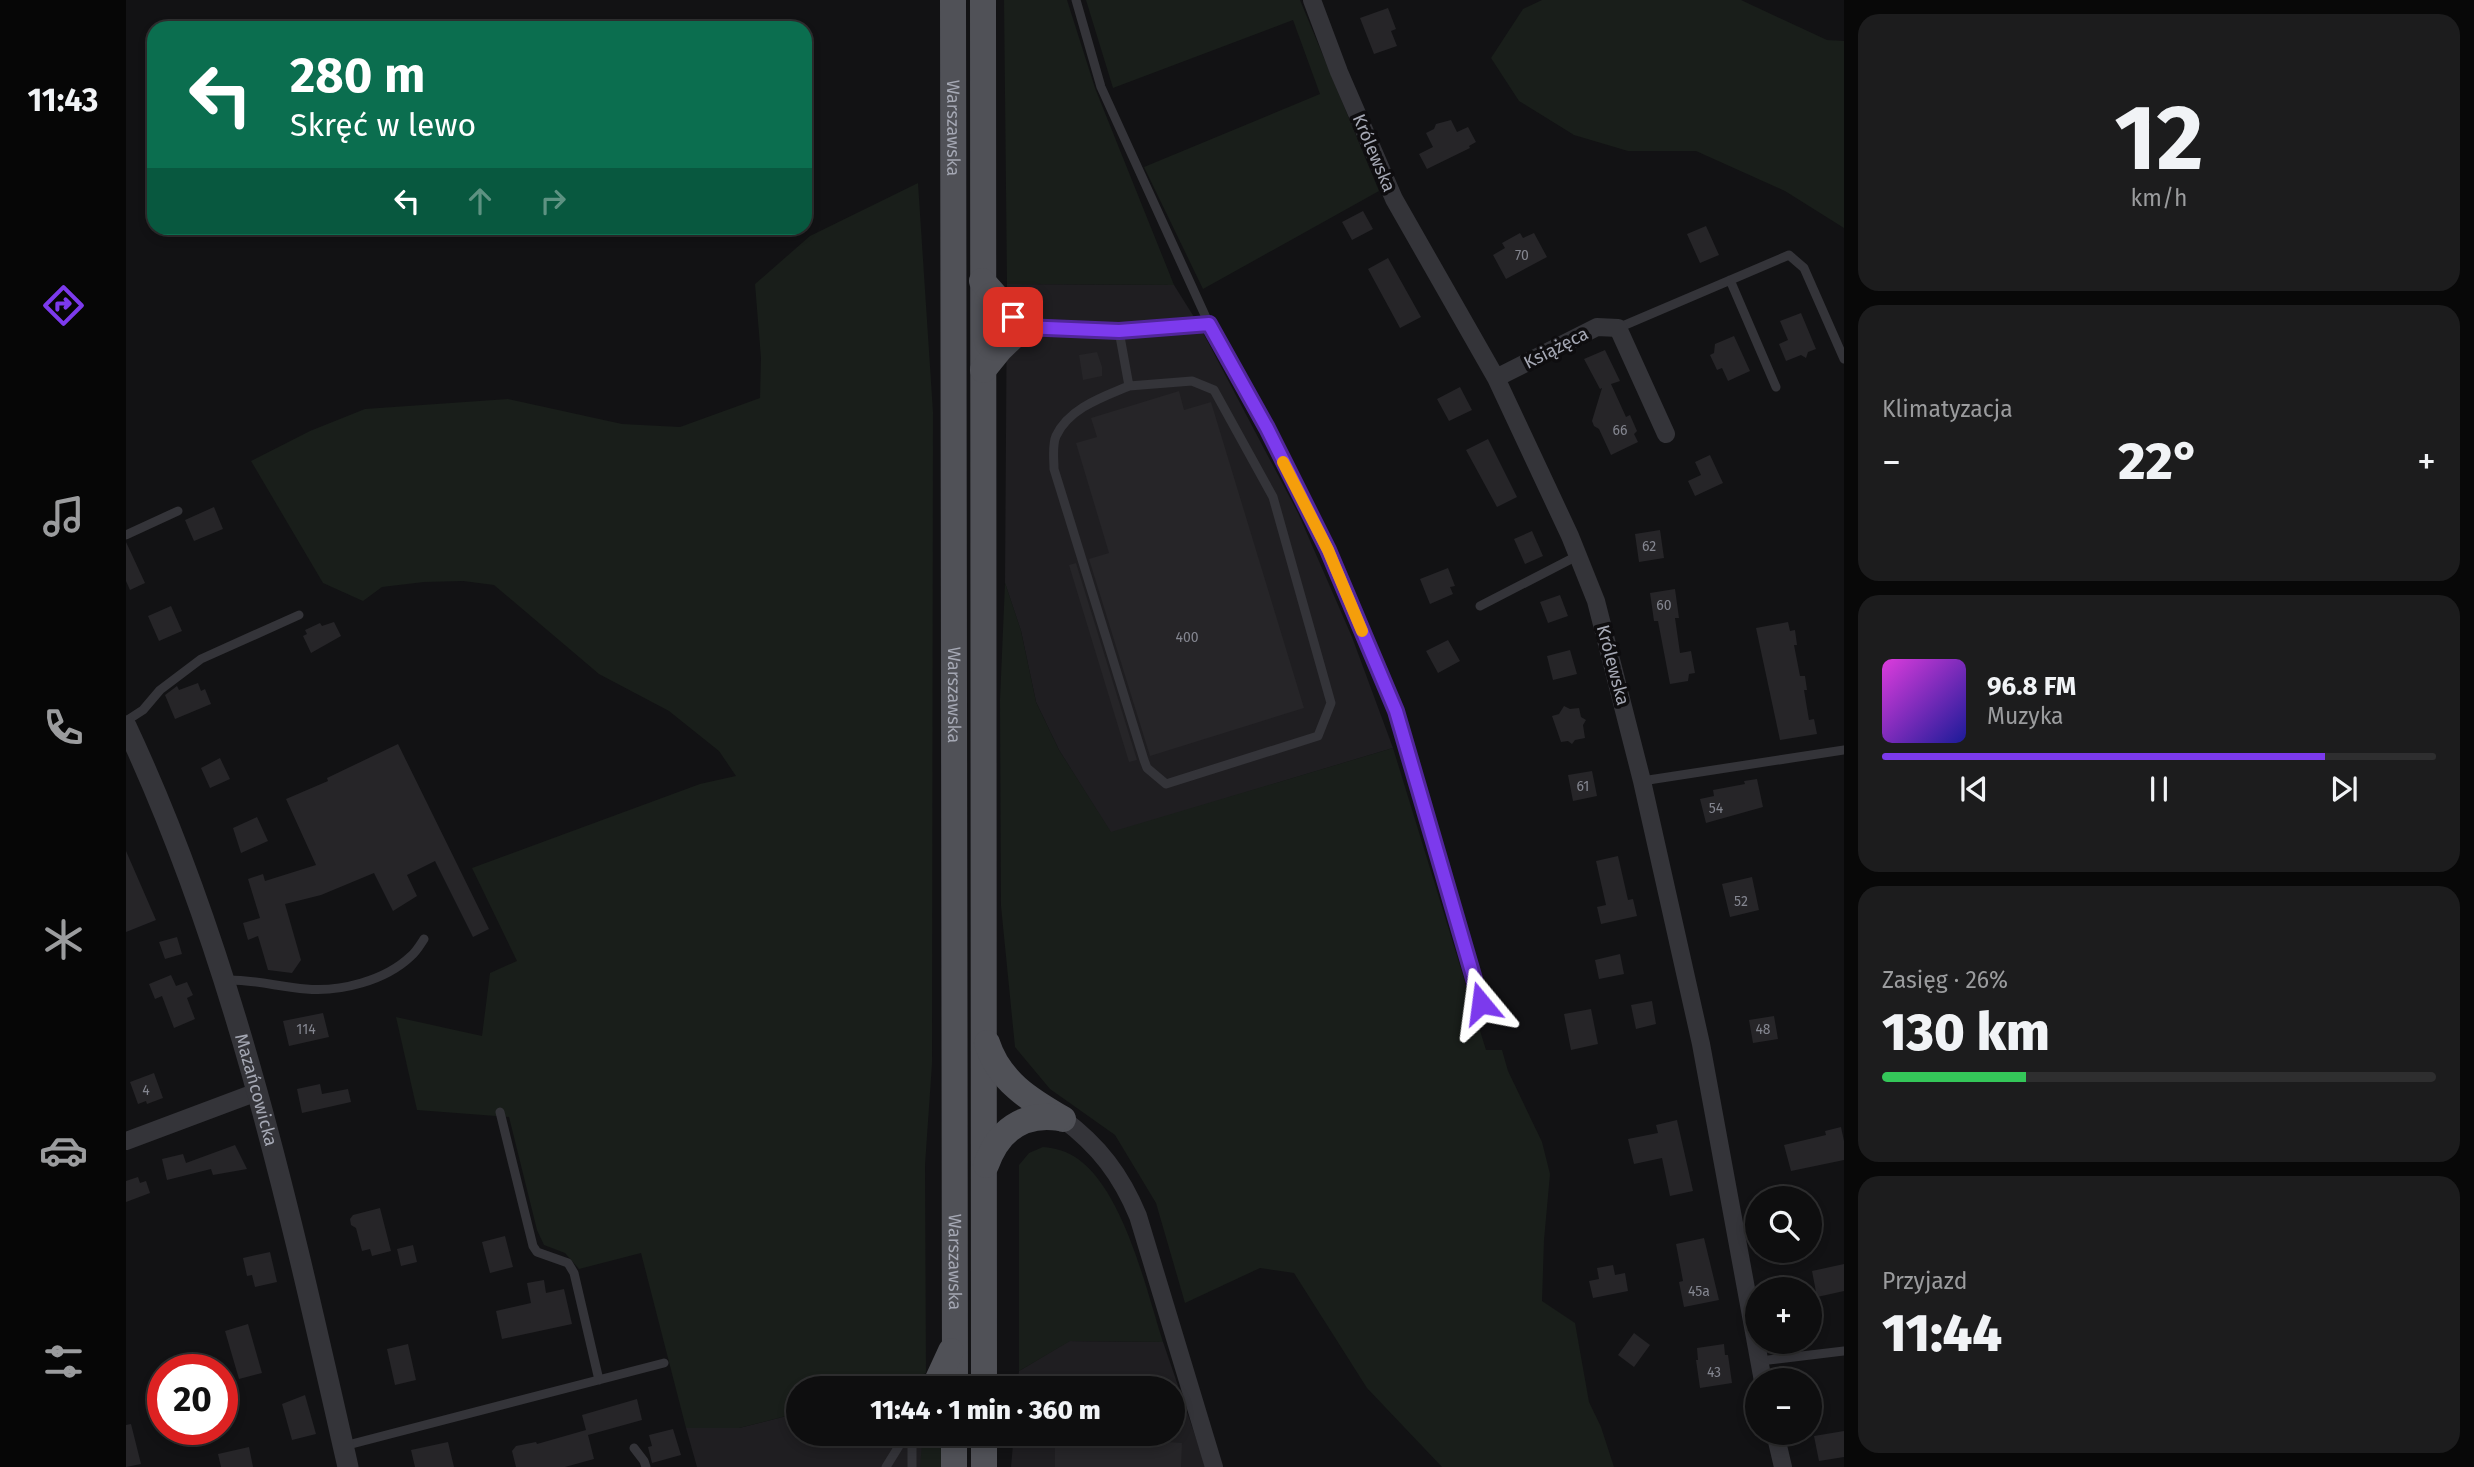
<!DOCTYPE html>
<html lang="pl">
<head>
<meta charset="utf-8">
<style>
  :root { --surface:#0e0e0f; --page:#1c1c1d; --text:#f1f3f6; --muted:#9b9c9e; --line:#2e2e2f; --accent:#7c3aed }
  body { margin:0; font-family:"Fira Sans",sans-serif; background:var(--page); color:var(--text); height:100vh; display:flex; flex-direction:column; font-size:26px; white-space:nowrap }
  * { box-sizing:border-box; margin:0 }
  p { font-size:23px; color:var(--muted) }
  .icon { flex:none; width:38px; height:38px; fill:none; stroke:currentColor; stroke-width:2; stroke-linecap:round; stroke-linejoin:round }
  .map { position:relative; flex:1; overflow:hidden }
  .side { display:flex; flex-direction:column; gap:14px; padding:14px; background:#080808; width:630px }
  .side>* { flex:none }
  .guide { position:absolute; left:21px; top:21px; width:665px; height:214px; border-radius:21px; box-shadow:0 4px 10px #0003,0 0 0 2px var(--line); background:#0b6e4f; color:#fff; overflow:hidden }
  .fabs { position:absolute; left:1619px; top:1186px; display:grid; gap:14px }
  .fabs a { display:grid; place-items:center; width:77px; height:77px; border-radius:50%; background:var(--surface); box-shadow:0 4px 10px #0003,0 0 0 2px var(--line); font-size:35px }
  .speed { position:absolute; left:21px; top:1354px; display:flex; gap:14px; font-size:35px; font-weight:700; text-align:center }
  .speed>* { display:grid; place-content:center; width:91px; height:91px; border-radius:50%; background:var(--surface); box-shadow:0 4px 10px #0003,0 0 0 2px var(--line); line-height:1 }
  .speed .limit { border:10px solid #d22; background:#fff; color:#111 }
  .pin { position:absolute; display:grid; place-items:center; width:60px; height:60px; color:#fff; margin:-30px; border-radius:14px; box-shadow:0 4px 10px #0006 }
  .me { position:absolute; width:77px; margin:-38px; rotate:344deg; stroke-linejoin:round; filter:drop-shadow(0 0 5px #0008) }
  .turn { display:flex; align-items:center; gap:24px; height:147px; padding:0 28px; font-size:32px }
  .turn .icon { width:91px; height:91px; stroke-width:2.5 }
  .turn b { display:block; font-size:49px; line-height:60px }
  .lanes { display:flex; align-items:center; height:66px; padding:0 28px; background:#0003; justify-content:center; gap:35px; direction:ltr }
  .lanes .off { opacity:.35 }
  .big { font-size:52px; font-weight:800; line-height:1.1 }
  .side .widget { flex:1; display:flex; flex-direction:column; justify-content:center; gap:10px; min-width:0; padding:0 24px; border-radius:21px; background:var(--page) }
  .side .dial { align-items:center; gap:0 }
  .dial b { font-size:91px; line-height:1 }
  .song { display:flex; align-items:center; gap:21px }
  .cover { width:84px; height:84px; border-radius:10px; background:linear-gradient(135deg,hsl(300 70% 55%),hsl(240 70% 35%)) }
  .played { height:7px; border-radius:4px; background:linear-gradient(90deg,var(--accent) 80%,var(--line) 80%) }
  .keys { display:flex; justify-content:space-around; direction:ltr }
  .heat { display:flex; justify-content:space-between; align-items:center; font-size:38px; direction:ltr }
  .charge { height:10px; border-radius:5px; background:linear-gradient(90deg,#34c759 26%,var(--line) 0) }
  .trip { position:absolute; left:660px; top:1376px; width:399px; height:70px; border-radius:35px; background:var(--surface); box-shadow:0 4px 10px #0003,0 0 0 2px var(--line); font-weight:800; line-height:70px; text-align:center }
  main { display:flex; flex:1; min-height:0 }
  .menu { display:flex; flex-direction:column; width:126px; justify-content:space-around; align-items:center; background:#060606; color:var(--muted) }
  .menu .icon { width:49px; height:49px }
  .menu .selected { color:var(--accent) }
  .menu b { font-size:32px; color:var(--text) }
  .map>svg:first-child { display:block }
</style>
</head>
<body>
<main>
<nav class="menu">
<b>11:43</b>
<svg class="icon selected" aria-label="directions" viewBox="0 0 24 24"><path d="M12 3l9 9-9 9-9-9zM9 14v-3h6M13 9l2 2-2 2"/></svg>
<svg class="icon" aria-label="music" viewBox="0 0 24 24"><path d="M9 18V5l10-2v13"/><circle cx="6" cy="18" r="3"/><circle cx="16" cy="16" r="3"/></svg>
<svg class="icon" aria-label="phone" viewBox="0 0 24 24"><path d="M5 4h4l2 5-3 2q2 4 5 5l2-3 5 2v4C11 20 4 13 5 4z"/></svg>
<svg class="icon" aria-label="climate" viewBox="0 0 24 24"><path d="M12 3v18M4 7l16 10M4 17L20 7"/></svg>
<svg class="icon" aria-label="car" viewBox="0 0 24 24"><path d="M5 17H2v-5l4-1 3-4h7l3 4 3 1v5h-3M9 17h6M6 11h13"/><circle cx="7" cy="17" r="2"/><circle cx="17" cy="17" r="2"/></svg>
<svg class="icon" aria-label="filters" viewBox="0 0 24 24"><path d="M4 7h16M4 17h16"/><circle cx="9" cy="7" r="2"/><circle cx="15" cy="17" r="2"/></svg>
</nav>
<div class="map">
<svg width="1718" height="1467" viewBox="0 0 1718 1467">
  <rect width="100%" height="100%" fill="#121214"/>
  <path fill="#1f1e21" d="M881,284L1048,285L1073,325L1172,513L1226,637L1267,748L985,833L933,750L910,702L895,631L879,583Z
    M943,1341L1037,1342L1080,1467H885L888,1433H1046V1388H891L893,1371Z
    M672,1413V1433H809L808,1467H571L560,1428H613Z"/>
  <path fill="#191e1a" d="M878,0H941L969,88L1048,285L881,284Z
    M960,0H1174L1253,191L1077,289L1018,167L1194,94L1167,20L987,88Z
    M1416,0H1615L1701,40L1718,41V228L1659,191L1570,151H1502L1448,135L1393,101L1365,58L1397,9Z
    M792,183L807,412L806,1064L799,1165L800,1373L768,1388H672V1413L613,1428H560L515,1253L453,1269L439,1253L418,1245L411,1230L383,1117L291,1110L270,1017L356,1036L364,973L391,961L346,868L574,784L610,776L593,751L543,711L473,674L368,585L337,581L298,582L256,587L237,601L197,583L125,461L184,431L239,409L382,399L496,424L554,427L634,398L635,358L629,284L684,236Z
    M879,583L895,631L910,702L933,750L985,832L1267,748L1360,1050H1376L1382,1071L1416,1142L1424,1174L1418,1240L1416,1301L1449,1323L1463,1402L1475,1427L1488,1467H1316L1241,1388L1168,1273L1134,1268L1059,1303L1030,1203L989,1135L924,1089L889,1047L875,906L874,700Z
    M917,1147C930,1148 941,1151 952,1159C998,1192 1020,1289 1037,1342L944,1341L893,1371V1165L903,1153Z
    M797,1433H819L818,1467H794Z"/>
  <path fill="#262528" d="M1262,8L1270,29L1265,31L1271,46L1248,54L1234,18Z
    M1325,120L1331,132L1342,127L1350,142L1343,146L1344,148L1301,169L1293,154L1307,147L1300,133L1308,129L1310,124Z
    M1237,211L1247,229L1226,240L1216,222Z
    M1580,226L1593,255L1574,263L1561,234Z
    M1394,233L1397,238L1408,233L1421,257L1380,279L1367,255L1379,248L1376,243Z
    M1262,258L1295,317L1274,328L1242,269Z
    M1675,313L1690,349L1682,352L1680,358L1675,355L1660,361L1653,344L1662,340L1654,321Z
    M1608,336L1624,371L1602,381L1596,368L1591,370L1584,355L1588,353L1589,344Z
    M1479,350L1494,381L1485,384L1500,417L1504,415L1511,431L1508,434L1512,442L1485,455L1473,429L1468,426L1466,421L1476,388L1474,389L1458,359Z
    M971,352L976,367V376L957,380L953,355Z
    M1334,387L1346,410L1323,421L1311,399Z
    M1053,391L1058,410L1085,402L1178,708L1024,756L963,559L983,553L950,443L971,437L965,418Z
    M1362,439L1391,497L1371,507L1340,450Z
    M1584,455L1597,483L1569,496L1562,481L1575,475L1569,462Z
    M88,507L97,529L68,541L59,520Z
    M1534,530L1538,558L1513,562L1509,534Z
    M1406,531L1417,556L1399,564L1388,539Z
    M0,542L19,583L4,590L0,581Z
    M950,563L1011,760L1003,762L943,565Z
    M1322,568L1329,586L1324,587L1327,594L1304,604L1294,579Z
    M1549,589L1553,618H1549L1554,653L1565,651L1569,673L1563,674L1562,681L1544,684L1532,621H1528L1524,593Z
    M1434,595L1442,616L1422,623L1414,602Z
    M45,606L56,631L33,641L22,616Z
    M208,622L215,636L185,653L177,636L181,634L179,630L194,623L196,626Z
    M1662,622L1664,631L1669,630L1671,645H1668L1674,676H1679L1681,690H1678L1683,720L1688,719L1691,734L1654,740L1630,628Z
    M1322,640L1334,661L1312,673L1300,651Z
    M1444,650L1451,674L1427,680L1421,656Z
    M72,683L75,691L79,689L85,704L49,719L39,695L51,686L53,690Z
    M1438,706L1444,709L1453,708L1455,717L1460,720L1457,725L1459,738L1449,740L1446,744L1442,741L1435,742L1426,716L1433,714Z
    M272,744L363,929L347,937L309,861L281,875L291,896L267,911L248,873L195,895L159,904L175,960L166,973L142,970L132,936L122,940L117,923L134,918L122,879L137,874L139,881L190,865L160,799L202,781L201,778Z
    M94,758L104,779L84,788L75,768Z
    M1466,771L1471,796L1447,801L1442,775Z
    M1631,779L1637,807L1580,823L1574,799L1588,796L1587,790L1619,784L1618,781Z
    M131,817L142,841L115,853L107,828Z
    M0,851L30,920L0,932Z
    M1492,856L1502,900L1507,899L1511,916L1475,924L1471,907L1480,905L1470,861Z
    M1626,877L1633,910L1604,917L1596,884Z
    M51,937L56,954L39,959L33,942Z
    M1494,954L1498,974L1473,979L1469,960Z
    M45,975L50,986L61,982L67,995L61,998L69,1019L48,1028L36,996L29,999L23,984Z
    M1526,1001L1530,1024L1510,1029L1505,1005Z
    M1465,1009L1472,1044L1445,1050L1438,1014Z
    M197,1013L203,1037L163,1046L157,1021Z
    M1648,1016L1652,1039L1627,1043L1623,1020Z
    M28,1073L37,1098L21,1104L20,1101L12,1104L4,1082Z
    M194,1084L196,1094L222,1089L225,1102L176,1113L171,1089Z
    M1551,1120L1567,1191L1544,1196L1536,1158L1508,1164L1502,1139L1532,1133L1530,1125Z
    M1715,1127L1718,1141V1160L1665,1171L1658,1145L1700,1135L1699,1131Z
    M109,1145L121,1169L87,1175L85,1169L41,1180L36,1159L57,1154L60,1163Z
    M12,1177L14,1183L20,1181L24,1193L0,1202V1181Z
    M254,1208L265,1251L246,1256L244,1249L236,1251L230,1228L225,1225L224,1219L227,1215Z
    M379,1236L387,1267L364,1273L356,1242Z
    M1578,1238L1593,1300L1558,1307L1553,1282L1557,1281L1550,1244Z
    M287,1245L291,1262L275,1266L271,1249Z
    M144,1252L151,1282L129,1287L126,1275L121,1276L117,1258Z
    M1718,1264V1291L1691,1297L1686,1271Z
    M1487,1265L1489,1275L1499,1273L1502,1291L1467,1298L1463,1281L1473,1279L1471,1268Z
    M418,1280L420,1293L438,1289L446,1324L376,1339L370,1311L405,1303L401,1283Z
    M122,1324L136,1373L113,1379L99,1331Z
    M1508,1333L1524,1345L1508,1367L1492,1355Z
    M282,1344L290,1380L269,1385L261,1349Z
    M1598,1344L1599,1355H1602L1606,1383L1574,1388L1570,1360H1572L1571,1348Z
    M179,1395L190,1434L166,1440L156,1404Z
    M511,1399L516,1420L462,1435L468,1459L439,1467H390L386,1451L390,1446L410,1442L411,1444L460,1430L456,1415Z
    M5,1424L15,1464L0,1467V1425Z
    M547,1429L555,1455L526,1463L522,1447L526,1446L523,1435Z
    M1718,1431V1457L1693,1461L1688,1436Z
    M929,1433H1042L1041,1442L1056,1443L1055,1467H929Z
    M322,1442L328,1467H289L285,1450Z
    M123,1447L127,1467H95L92,1454Z"/>
  <g fill="none" stroke-linecap="round" stroke-linejoin="round">
    <path stroke="#343439" stroke-width="9" d="M950,0L975,87L1083,324L1141,428L1202,550L1270,711L1355,1004
      M1604,280L1650,387
      M899,327L993,331L1083,324
      M1492,328L1663,255L1678,268L1718,359
      M993,331L1003,386C977,397 943,408 930,436C926,445 928,459 928,469L1018,760L1021,768L1040,784L1192,736L1205,703L1147,497L1088,390L1066,381L1003,386
      M0,535L52,511
      M1354,606L1451,556
      M0,721L17,710L34,690L75,659L173,615
      M1516,781L1718,750
      M99,980C127,979 153,987 180,989C214,992 259,981 285,956C290,952 294,945 298,939
      M374,1112L407,1246L411,1252L442,1263L448,1273L473,1380
      M1634,1361L1718,1351
      M218,1446L538,1363
      M508,1448L518,1461L520,1467
      M760,1467L781,1433
      M786,1467V1433"/>
    <path stroke="#343439" stroke-width="18" d="M1186,0L1213,72L1268,199L1370,378L1444,536L1470,601L1516,781L1575,1044L1637,1381
      M1370,378L1471,327L1492,328L1540,434
      M937,1119C973,1146 995,1175 1012,1216L1088,1467
      M0,1141L131,1092
      M1649,1433L1657,1467"/>
    <path stroke="#343439" stroke-width="21" id="s1" d="M0,726C109,958 165,1217 222,1467"/>
    <g stroke="#505157" stroke-width="26">
      <path id="s2" d="M827,0L829,1388"/>
      <path d="M857,0L858,1388"/>
      <path d="M856,281L897,327L874,349L857,370"/>
      <path d="M861,1043C873,1081 904,1100 937,1119"/>
      <path d="M860,1165C872,1131 897,1112 934,1118"/>
      <path d="M808,1388L825,1351"/>
      <path d="M828,1467V1433"/>
      <path d="M858,1467V1433"/>
    </g>
  </g>
  <g fill="none" stroke-linecap="round" stroke-linejoin="round">
    <defs>
      <path id="route" d="M887,317L897,327L993,331L1083,324L1141,428L1202,550L1270,711L1355,1003"/>
    </defs>
    <use href="#route" stroke="#51269a" stroke-width="18"/>
    <use href="#route" stroke="#7c3aed" stroke-width="12"/>
    <path stroke="#f59e0b" stroke-width="12" d="M1157,462L1202,550L1236,631"/>
  </g>
  <g text-anchor="middle" dominant-baseline="central" stroke-width="7" stroke-linejoin="round" paint-order="stroke">
    <g font-size="14" fill="#848690">
      <text x="1396" y="255">70</text>
      <text x="1494" y="430">66</text>
      <text x="1523" y="546">62</text>
      <text x="1538" y="605">60</text>
      <text x="1061" y="637">400</text>
      <text x="1457" y="786">61</text>
      <text x="1590" y="808">54</text>
      <text x="1615" y="901">52</text>
      <text x="180" y="1029">114</text>
      <text x="1637" y="1029">48</text>
      <text x="20" y="1090">4</text>
      <text x="1573" y="1291">45a</text>
      <text x="1588" y="1372">43</text>
    </g>
    <g font-size="18" fill="#a5a8b4" stroke="#0e0d0f">
      <text stroke="none"><textPath href="#s2" startOffset="128">Warszawska</textPath></text>
      <text transform="translate(1248 153) rotate(67)">Królewska</text>
      <text transform="translate(1430 348) rotate(-27)">Książęca</text>
      <text transform="translate(1487 665) rotate(75)">Królewska</text>
      <text stroke="none"><textPath href="#s2" startOffset="695">Warszawska</textPath></text>
      <text stroke="none"><textPath href="#s1" startOffset="387">Mazańcowicka</textPath></text>
      <text stroke="none"><textPath href="#s2" startOffset="1262">Warszawska</textPath></text>
    </g>
  </g>
</svg>
<div class="fabs">
<a><svg class="icon" aria-label="search" viewBox="0 0 24 24"><circle cx="10" cy="10" r="6"/><path d="M15 15l6 6"/></svg></a>
<a>+</a>
<a>−</a>
</div>
<div class="speed"><div class="limit">20</div></div>
<div class="pin" style="left:887px;top:317px;background:#d93025"><svg class="icon" aria-label="arrive" viewBox="0 0 24 24"><path d="M6 21V4h12l-3 4 3 4H6"/></svg></div>
<svg class="me" style="left:1355px;top:1003px" viewBox="-20 -20 40 40"><path d="M0-17L14 15 0 8-14 15z" fill="#7c3aed" stroke="#fff" stroke-width="4"/></svg>
<div class="trip">11:44 · 1 min · 360 m</div>
<div class="guide">
<div class="turn"><svg class="icon" aria-label="left" viewBox="0 0 24 24"><path d="M17 20v-9H6M10 6l-5 5 5 5"/></svg><div><b>280 m</b>Skręć w lewo</div></div>
<div class="lanes"><svg class="icon" aria-label="left" viewBox="0 0 24 24"><path d="M17 20v-9H6M10 6l-5 5 5 5"/></svg><svg class="icon off" aria-label="ahead" viewBox="0 0 24 24"><path d="M12 20V5M6 11l6-6 6 6"/></svg><svg class="icon off" aria-label="right" viewBox="0 0 24 24"><path d="M7 20v-9h11M14 6l5 5-5 5"/></svg></div>
</div>
</div>
<section class="side">
<div class="widget dial"><b>12</b><p>km/h</p></div>
<div class="widget"><p>Klimatyzacja</p>
<div class="heat"><a>−</a><b class="big">22°</b><a>+</a></div>
</div>
<div class="widget">
<div class="song"><i class="cover"></i><div><b>96.8 FM</b><p>Muzyka</p></div></div>
<div class="played"></div>
<div class="keys"><svg class="icon" aria-label="previous" viewBox="0 0 24 24"><path d="M18 5L8 12l10 7zM5 5v14"/></svg><svg class="icon" aria-label="pause" viewBox="0 0 24 24"><path d="M8 5v14M16 5v14"/></svg><svg class="icon" aria-label="next" viewBox="0 0 24 24"><path d="M6 5l10 7-10 7zM19 5v14"/></svg></div>
</div>
<div class="widget"><p>Zasięg · 26%</p><b class="big">130 km</b><div class="charge"></div></div>
<div class="widget"><p>Przyjazd</p><b class="big">11:44</b></div>
</section>
</main>
</body>
</html>
